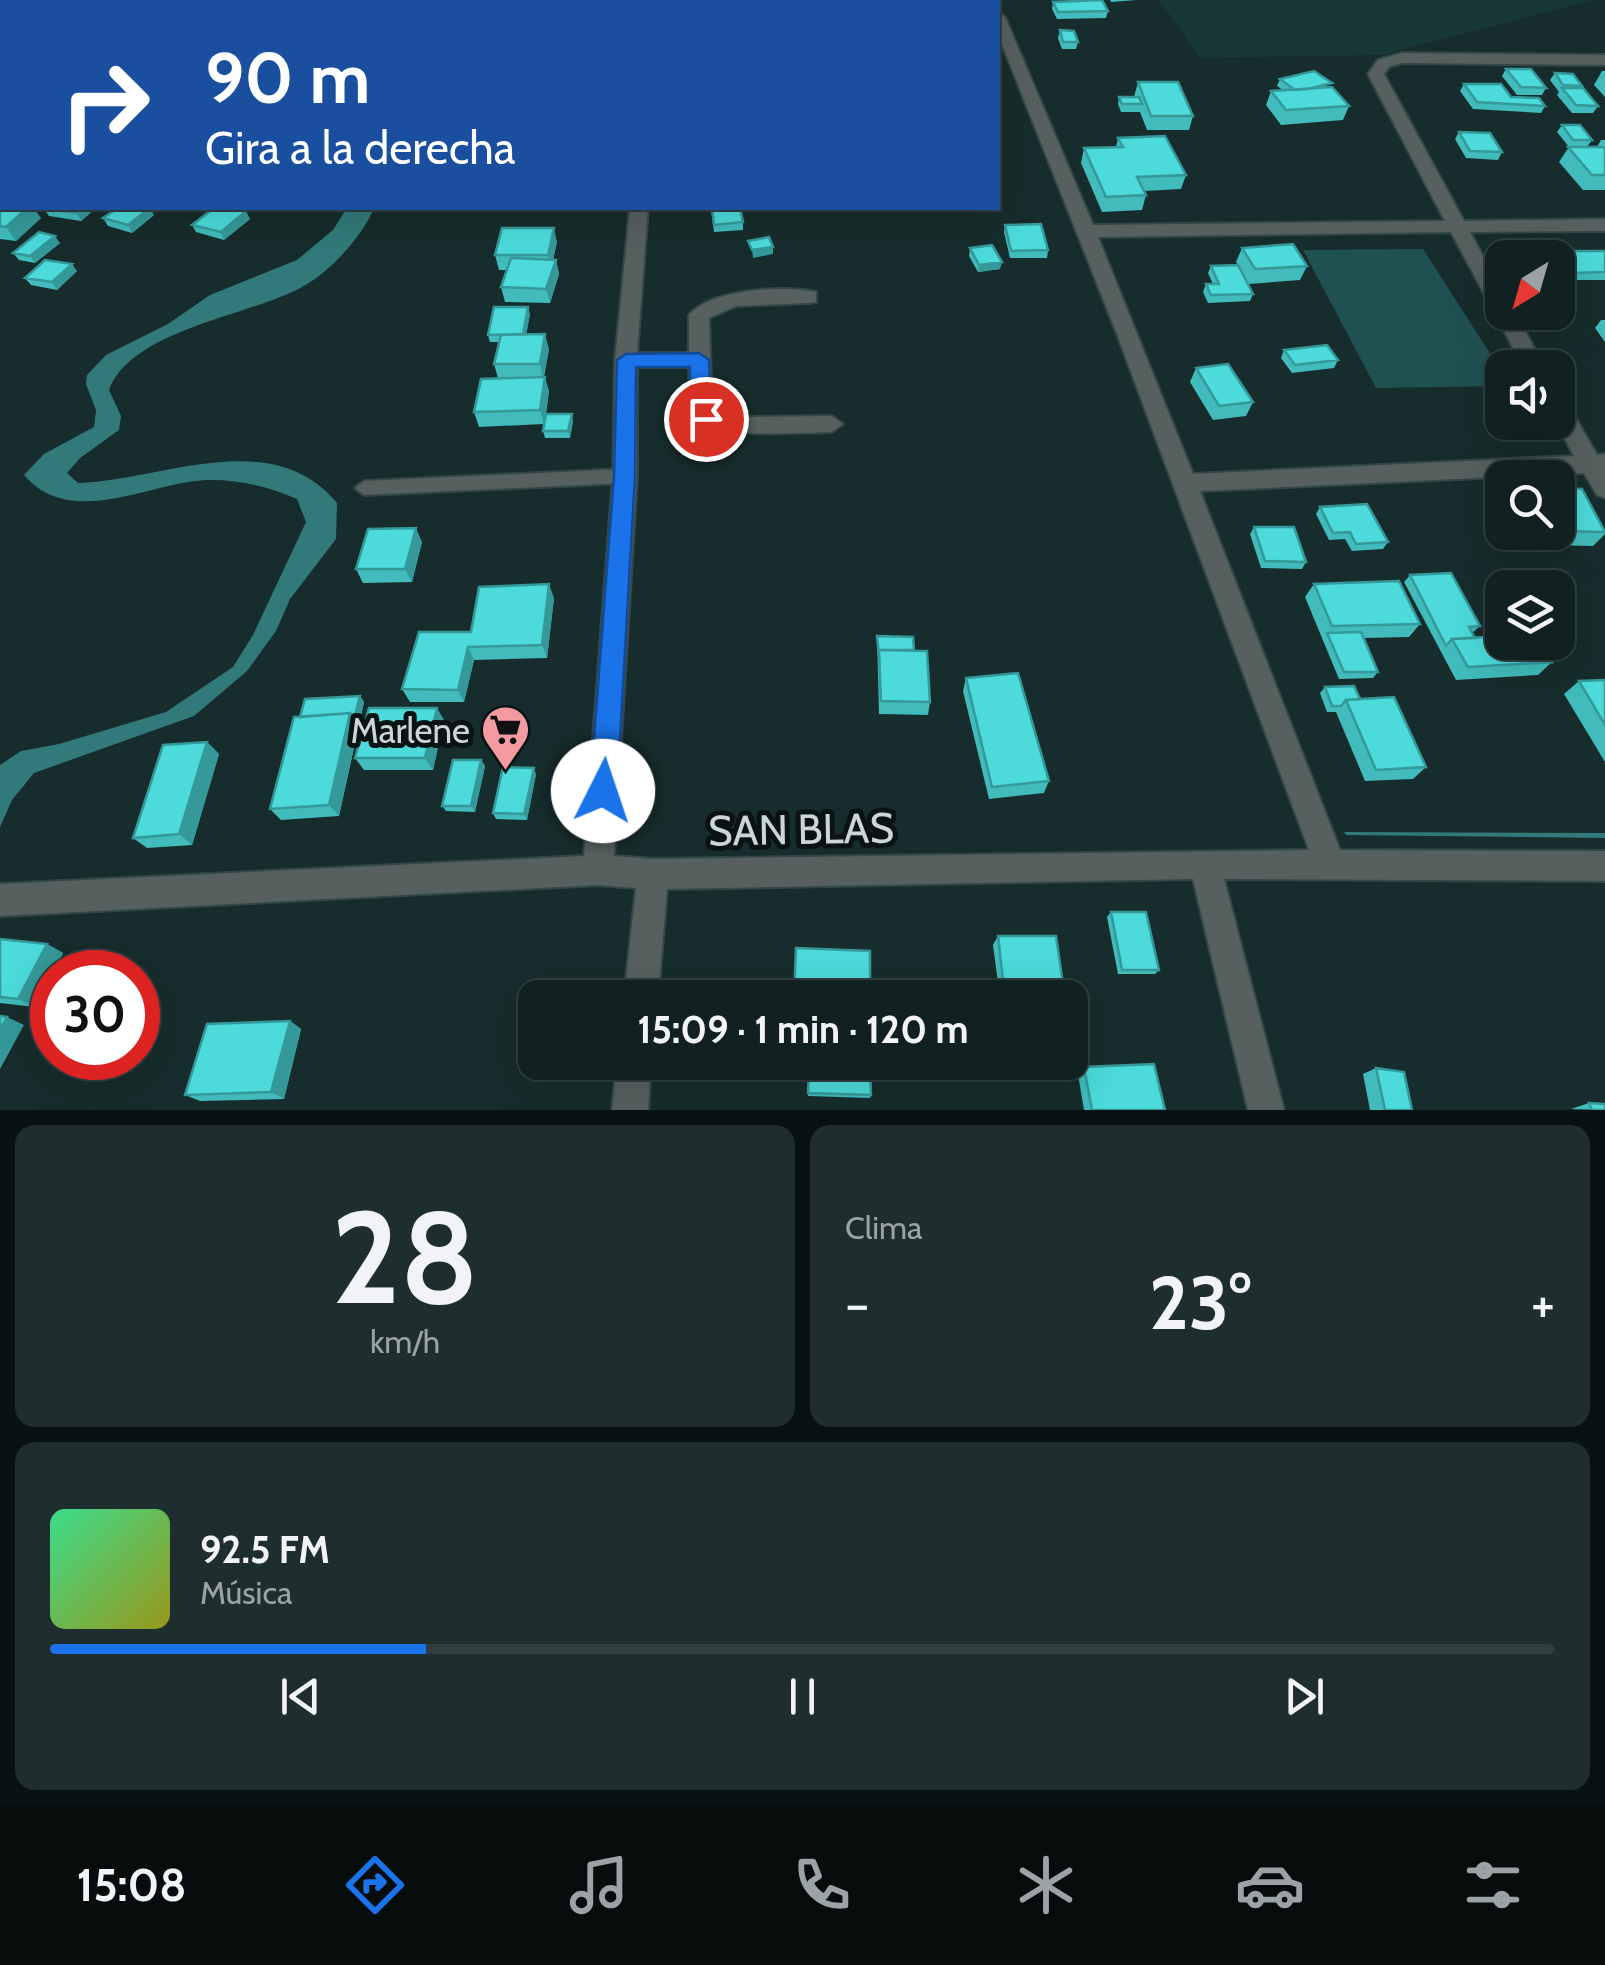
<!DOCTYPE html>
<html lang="es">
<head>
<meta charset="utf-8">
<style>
  :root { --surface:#112121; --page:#1e2e2e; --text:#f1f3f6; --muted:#9ca3a5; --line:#303e3f; --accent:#1a73e8 }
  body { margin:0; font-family:Cabin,sans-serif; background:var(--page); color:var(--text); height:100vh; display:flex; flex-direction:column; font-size:38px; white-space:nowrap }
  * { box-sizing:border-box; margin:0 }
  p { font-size:32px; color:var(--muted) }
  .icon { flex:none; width:55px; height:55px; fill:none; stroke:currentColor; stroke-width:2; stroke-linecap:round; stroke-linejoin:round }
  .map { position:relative; height:1110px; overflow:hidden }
  .panel { display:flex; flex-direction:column; gap:15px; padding:15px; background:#091212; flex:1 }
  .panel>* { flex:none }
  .top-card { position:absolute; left:0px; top:0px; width:1000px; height:210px; box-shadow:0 10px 40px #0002,0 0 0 2px var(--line); background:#1a4fa0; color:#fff; overflow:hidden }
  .needle { width:65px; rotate:217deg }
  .buttons { position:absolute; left:1485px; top:240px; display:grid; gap:20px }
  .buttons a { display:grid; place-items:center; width:90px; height:90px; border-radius:20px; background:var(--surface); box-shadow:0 10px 40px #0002,0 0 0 2px var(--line); font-size:50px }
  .speed { position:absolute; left:30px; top:950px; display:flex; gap:20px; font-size:50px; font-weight:700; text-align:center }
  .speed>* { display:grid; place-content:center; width:130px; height:130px; border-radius:50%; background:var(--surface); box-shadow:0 10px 40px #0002,0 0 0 2px var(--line); line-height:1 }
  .speed .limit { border:15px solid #d22; background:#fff; color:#111 }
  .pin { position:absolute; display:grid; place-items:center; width:85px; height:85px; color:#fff; margin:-42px; border:5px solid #fff; border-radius:50%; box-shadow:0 2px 10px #0007 }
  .me { position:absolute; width:110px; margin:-55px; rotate:4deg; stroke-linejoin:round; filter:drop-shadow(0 0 8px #0008) }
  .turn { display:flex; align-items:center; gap:35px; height:210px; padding:0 40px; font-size:45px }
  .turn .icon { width:130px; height:130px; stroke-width:2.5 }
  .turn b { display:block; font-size:70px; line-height:85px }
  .big { font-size:75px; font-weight:700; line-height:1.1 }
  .panel .widget { flex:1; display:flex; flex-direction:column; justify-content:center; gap:15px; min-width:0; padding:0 35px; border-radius:20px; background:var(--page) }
  .panel .dial { align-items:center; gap:0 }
  .dial b { font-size:130px; line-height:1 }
  .song { display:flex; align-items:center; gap:30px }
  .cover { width:120px; height:120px; border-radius:15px; background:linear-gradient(135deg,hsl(150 70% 55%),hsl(60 70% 35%)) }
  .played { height:10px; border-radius:5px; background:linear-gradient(90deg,var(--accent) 25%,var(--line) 25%) }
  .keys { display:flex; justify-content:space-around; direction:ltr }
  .heat { display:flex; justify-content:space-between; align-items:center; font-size:55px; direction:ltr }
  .panel .tiles { flex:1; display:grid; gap:15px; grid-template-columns:1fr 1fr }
  .widget:last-child { grid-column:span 2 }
  .trip { position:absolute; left:518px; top:980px; width:570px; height:100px; border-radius:20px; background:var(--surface); box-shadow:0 10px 40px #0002,0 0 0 2px var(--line); font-weight:700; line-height:100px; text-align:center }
  .tabs { display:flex; height:160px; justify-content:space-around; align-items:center; background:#070d0d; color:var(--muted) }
  .tabs .icon { width:70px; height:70px }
  .tabs .current { color:var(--accent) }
  .tabs b { font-size:45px; color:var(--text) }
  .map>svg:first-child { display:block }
</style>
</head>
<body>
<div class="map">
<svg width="1605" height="1110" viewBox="0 0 1605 1110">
  <rect width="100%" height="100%" fill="#172c2c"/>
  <path fill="#183737" d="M1159,0H1594L1381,55L1200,58Z"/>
  <path fill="#205151" d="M1423,249L1502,372V386L1376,388L1303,250Z"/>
  <path fill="#317a79" d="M347,208H374C362,237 330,272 302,287C250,316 132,329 109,390L121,416L119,430L80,458L67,473L78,483C160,481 271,424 337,503L336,539L290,599L276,631L247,671L194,716L34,773L12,800L0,827V765L21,751L59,744L166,712L233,667L253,635L306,522L297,499C269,487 238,479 207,480C150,482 71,530 24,475L44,454L94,427L96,410L86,384L87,375L106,355L168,324L210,295L297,260L333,230Z
    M1344,832L1605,833V838L1346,835Z"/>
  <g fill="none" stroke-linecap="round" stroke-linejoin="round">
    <defs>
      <path id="service" d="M625,469L634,476L625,483L364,495L355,488L364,481Z"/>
      <path id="minor" d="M110,0H132L133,2H111Z
        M649,0H663V2H649Z
        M998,13L1005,17L1093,225L1445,221L1368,74L1378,60L1402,53L1605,55V65L1403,63L1390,66L1384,74L1464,221L1605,219V231L1470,232L1502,292V312H1515L1545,368H1524L1451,232L1098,237L1193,474L1574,456L1556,422L1558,399L1566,401L1597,455L1605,454V498L1597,495L1584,473L1200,491L1340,850L1605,851V881L1224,879L1284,1110H1248L1193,879L667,889L658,998H624L636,888L598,885L0,916V884L584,856L613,476L615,360L630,208H648L637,353H689V315C711,289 784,285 816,292V302L809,303L736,306L709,318L712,411L740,417L832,416L843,424L832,432C787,433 741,437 698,425L690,411L689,367H637V476L614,856L653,859L1309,850L1117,334L998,34Z
        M617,1062H651L648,1110H612Z"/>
      <path id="primary" d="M158,2L160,0
        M0,146L2,143"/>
    </defs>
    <use href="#service" stroke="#344747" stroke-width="4"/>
    <use href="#minor" stroke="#344747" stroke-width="4"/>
    <use href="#primary" stroke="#344747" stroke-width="29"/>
    <use href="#service" fill="#56605f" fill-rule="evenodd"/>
    <use href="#minor" fill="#56605f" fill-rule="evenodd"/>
    <use href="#primary" stroke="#829796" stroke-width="25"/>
  </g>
  <path fill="#41bbbb" d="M536,0H570V2H537Z
    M1110,0H1137L1111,2Z
    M1053,2L1108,11L1106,18L1057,19L1052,9Z
    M1060,30L1078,42L1076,49H1062L1058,38Z
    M1506,69L1546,88L1542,95H1517L1502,76Z
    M1602,71H1605V97L1594,85Z
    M1555,73L1582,86L1580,88L1598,106L1593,113H1572L1557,95L1559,92L1550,80Z
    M1280,79L1330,87L1349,106L1343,120L1281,125L1266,105L1271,91L1283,90L1277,86Z
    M1138,82L1193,116L1189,130H1147L1140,112H1121L1118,104L1119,97H1134Z
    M1464,84L1511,97L1545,106L1541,113L1473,109L1460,91Z
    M1562,125L1592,140L1587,147H1597L1601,140H1605V190H1583L1559,162L1569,147L1557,132Z
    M1459,132L1502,152L1498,160L1466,158L1455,139Z
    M1118,138L1186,175L1181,189L1144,191L1146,195L1142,210L1102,212L1081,163L1084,148L1116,147Z
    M0,200L41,218L16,241L0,239Z
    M96,208L81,221L49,216L44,209Z
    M711,208L743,222V230L714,232Z
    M154,215L132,233L108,226L103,218Z
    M250,219L224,240L196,232L192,225Z
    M1005,225L1048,250L1047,258H1010L1004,232Z
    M557,242L553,260H556L559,274L550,303L505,302L501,287L507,270H499L495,255Z
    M60,243L35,263L19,260L13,253Z
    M970,248L1000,269L978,272L969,256Z
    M1242,248L1307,266L1300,280L1249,284L1253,294L1250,301L1208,303L1203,292L1206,284H1213L1208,273L1211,266L1238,265L1236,262Z
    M1557,251H1605V280H1568L1558,266V258H1552Z
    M77,271L57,290L31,285L25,278Z
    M530,314L526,334L549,349L544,377L549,391L546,415L573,421L570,438H545L543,431L544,424L479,427L474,412L498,378L494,364L499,342H490L488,335Z
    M1601,320H1605V342L1595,328Z
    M1284,350L1338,360L1334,368L1292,373L1281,358Z
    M1196,368L1253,402L1246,416L1213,420L1190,382Z
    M1558,488L1605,530V534L1593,546L1546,545L1540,532H1558Z
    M1498,494H1502V519L1492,501Z
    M1320,507L1388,542L1383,549L1352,551L1345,539L1329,540L1316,514Z
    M1254,527L1306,562L1302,569L1261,568L1250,534Z
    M422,542L412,582L363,583L356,569Z
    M1410,575L1480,626L1472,633L1475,638L1552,662L1538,675L1456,680L1404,582Z
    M1314,584L1420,624L1409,637L1364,638L1378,672L1373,678L1339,679L1305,597Z
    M554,598L547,658L474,660L464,702H410L402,689L471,632Z
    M877,636L914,650L930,702L928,715L879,714Z
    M966,678L1049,781L1044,793L989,799L963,691Z
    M1605,680V762L1564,694L1579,681Z
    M1325,687L1360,699L1426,767L1413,779L1365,781L1336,712H1327L1320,693Z
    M360,696L364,702L339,816L281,820L270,809L300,717Z
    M444,720L433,770H364L355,758Z
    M207,742L219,754L192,845L147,848L133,838Z
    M481,760L485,766L475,812L446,811L442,806Z
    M536,774L527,820L496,819L493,813Z
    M1111,912L1159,970L1155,974H1118L1107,917Z
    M998,936L1065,998H1000L993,945Z
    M0,939L47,944L63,953L35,1007L0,1003Z
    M290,1021L301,1029L284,1099L200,1101L185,1095Z
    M809,1062L871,1095L870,1098L808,1096Z
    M1084,1067L1165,1110H1084L1078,1074Z
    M1376,1068L1412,1110H1370L1363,1074Z
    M1589,1103L1605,1110L1571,1109Z"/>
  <path fill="#359999" d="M27,208H34L41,218L16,241L6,227Z
    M83,208H96L81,221L77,213Z
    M150,208L154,215L132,233L128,225Z
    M246,211L250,219L224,240L221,232Z
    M554,228L557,242L551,269L548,255Z
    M55,236L60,243L35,263L30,256Z
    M773,247V254L753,258L752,250Z
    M556,260L559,274L550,303L546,289Z
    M1002,262L1000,269L978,272L979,265Z
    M72,264L77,271L57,290L52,282Z
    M528,307L530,314L525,342L523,334Z
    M545,334L549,349L543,378L540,364Z
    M545,377L549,391L544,424L540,410Z
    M572,414L573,421L570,438L568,431Z
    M416,528L422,542L412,582L405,569Z
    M549,584L554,598L547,658L542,645Z
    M468,647L474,660L464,702L458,690Z
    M360,696L364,702L339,816L329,805L350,713Z
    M437,708L444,720L433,770L425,758Z
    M207,742L219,754L192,845L179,834Z
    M481,760L485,766L475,812L471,806Z
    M534,768L536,774L527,820L524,814Z
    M47,944L63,953L35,1007L18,999Z
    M7,1017L24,1025L0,1069V1029Z
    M290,1021L301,1029L284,1099L271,1092Z"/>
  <path fill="#4cdada" stroke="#359999" stroke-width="2.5" d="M192,0H232L242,2H187Z
    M597,0H623V1L597,2Z
    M671,0H709L710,2H671Z
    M922,0H952V2H922Z
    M1102,0L1108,11L1058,12L1053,2Z
    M1060,30L1074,31L1078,42H1063Z
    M1506,69H1531L1546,88L1521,87Z
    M1314,71L1332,83L1308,89L1295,90L1280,79Z
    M1555,73L1573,74L1582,86L1563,85Z
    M1138,82H1178L1193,116H1151Z
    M1464,84H1501L1511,97L1539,98L1545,106L1477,102Z
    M1332,87L1349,106L1286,110L1271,91Z
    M1562,88H1583L1598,106L1576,105Z
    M1119,97H1139L1142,104H1122Z
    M1562,125H1580L1592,140H1573Z
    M1459,132L1490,133L1502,152L1470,151Z
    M1165,136L1186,175L1137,177L1146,195L1106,197L1084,148L1123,147L1118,138Z
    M1568,147H1603L1605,149V175H1592Z
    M0,200H2V208H27L6,227L0,226Z
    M45,208H83L77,213L44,209Z
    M118,208H150L128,225L103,218Z
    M214,208H232L246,211L221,232L192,225Z
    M712,208H740L743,222L714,225Z
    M1041,224L1048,250L1011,251L1005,225Z
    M502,228H554L548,255H495Z
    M39,232L55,236L30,256L13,253Z
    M769,237L773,247L752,250L748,241Z
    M1293,244L1307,266L1255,269L1242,248Z
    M992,245L1002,262L979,265L970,248Z
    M1557,251H1605V272L1574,273Z
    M511,258L556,260L546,289L501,287Z
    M45,260L72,264L52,282L25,278Z
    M1238,265L1253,294L1211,295L1206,284H1219L1211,266Z
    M494,307H528L523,334L488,335Z
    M545,334L540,364H494L501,335Z
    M1327,345L1338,360L1295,365L1284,350Z
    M1228,364L1253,402L1219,406L1196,368Z
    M545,377L540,410L474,412L481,379Z
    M546,414H572L568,431H543Z
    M1558,488L1582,489L1605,532L1559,531Z
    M1367,504L1388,542L1356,544L1350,532L1333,533L1320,507Z
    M1254,527H1294L1306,562L1265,561Z
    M416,528L405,569H356L368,529Z
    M1451,573L1480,626L1469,627L1475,638L1452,639L1446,646L1410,575Z
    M1399,581L1420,624L1332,626L1314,584Z
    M549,584L542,645L468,647L458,690L402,689L419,632H471L479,587Z
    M1361,632L1378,672H1344L1327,633Z
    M877,636L913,637L914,650H879V656Z
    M1502,636V642H1540L1552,662L1468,667L1452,639Z
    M879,650L927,651L930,702L881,701Z
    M1018,673L1049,781L992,787L966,678Z
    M1605,680V725L1579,681Z
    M1354,686L1360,699L1346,700L1341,706H1332L1325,687Z
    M360,696L354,719L350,713L300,717L305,699Z
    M1394,697L1426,767L1376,770L1346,700Z
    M369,708H437L425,758H355Z
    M350,713L329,805L270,809L294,717Z
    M207,742L179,834L133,838L163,745Z
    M453,760H481L471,806H442Z
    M503,767L534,768L524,814L493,813Z
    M1111,912H1146L1159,970H1122Z
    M998,936H1056L1065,998H1005Z
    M0,939L47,944L18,999L0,997Z
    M796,948L870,951V998H794Z
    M0,1016L7,1017L0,1029Z
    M290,1021L271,1092L185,1095L207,1024Z
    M809,1062H870L871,1095L808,1093Z
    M1154,1064L1165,1110H1092L1084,1067Z
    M1376,1068L1404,1072L1412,1110H1385Z
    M1589,1103L1605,1104V1110H1592Z"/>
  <path fill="#1a73e8" stroke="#114b97" stroke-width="2.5" d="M699,353L709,360L711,411L716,419L706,426L698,424L691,411L690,367H636L635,476L617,791L613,800L603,804L594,800L590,791L614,476L617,360L626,354Z"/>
  <defs>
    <symbol id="supermarket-pin" viewBox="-11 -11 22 30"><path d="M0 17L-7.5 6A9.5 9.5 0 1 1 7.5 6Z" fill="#f49aa1" stroke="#091313"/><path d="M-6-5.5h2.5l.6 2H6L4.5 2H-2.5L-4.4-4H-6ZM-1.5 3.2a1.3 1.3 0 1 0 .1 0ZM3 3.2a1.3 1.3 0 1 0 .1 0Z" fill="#111"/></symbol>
  </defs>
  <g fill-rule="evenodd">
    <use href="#supermarket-pin" x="478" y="702" width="55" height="75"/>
  </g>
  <g text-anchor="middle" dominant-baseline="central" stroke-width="10" stroke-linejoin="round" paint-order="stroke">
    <g font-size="35" fill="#cad7d6" stroke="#091313" text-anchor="end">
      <text x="470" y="730">Marlene</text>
    </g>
    <g font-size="42" fill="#cad7d6" stroke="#091313">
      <text transform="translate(801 829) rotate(-1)">SAN BLAS</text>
    </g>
  </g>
</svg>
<div class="buttons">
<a><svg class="needle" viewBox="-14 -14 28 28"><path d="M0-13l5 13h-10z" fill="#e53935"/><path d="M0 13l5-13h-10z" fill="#9ca3a5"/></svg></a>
<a><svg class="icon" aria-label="sound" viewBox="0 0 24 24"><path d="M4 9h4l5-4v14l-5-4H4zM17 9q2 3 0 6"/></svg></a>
<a><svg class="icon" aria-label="search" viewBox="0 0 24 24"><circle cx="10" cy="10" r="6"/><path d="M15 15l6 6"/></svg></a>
<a><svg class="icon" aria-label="layers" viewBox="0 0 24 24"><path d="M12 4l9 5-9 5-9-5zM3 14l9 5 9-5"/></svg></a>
</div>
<div class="speed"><div class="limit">30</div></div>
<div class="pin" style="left:706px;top:419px;background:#d93025"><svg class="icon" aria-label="arrive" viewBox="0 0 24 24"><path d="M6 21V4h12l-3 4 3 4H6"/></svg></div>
<svg class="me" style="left:603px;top:791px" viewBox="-20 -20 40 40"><circle r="19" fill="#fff"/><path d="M0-13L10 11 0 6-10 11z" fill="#1a73e8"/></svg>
<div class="trip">15:09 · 1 min · 120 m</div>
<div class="top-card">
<div class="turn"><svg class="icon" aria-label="right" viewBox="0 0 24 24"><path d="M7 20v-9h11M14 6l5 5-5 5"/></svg><div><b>90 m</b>Gira a la derecha</div></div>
</div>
</div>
<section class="panel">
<div class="tiles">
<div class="widget dial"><b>28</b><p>km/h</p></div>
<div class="widget"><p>Clima</p>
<div class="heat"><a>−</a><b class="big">23°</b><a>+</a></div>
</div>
<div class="widget">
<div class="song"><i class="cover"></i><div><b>92.5 FM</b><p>Música</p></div></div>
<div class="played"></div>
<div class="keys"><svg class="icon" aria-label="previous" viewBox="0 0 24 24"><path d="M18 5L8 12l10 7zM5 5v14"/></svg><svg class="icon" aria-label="pause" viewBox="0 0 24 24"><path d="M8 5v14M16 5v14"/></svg><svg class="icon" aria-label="next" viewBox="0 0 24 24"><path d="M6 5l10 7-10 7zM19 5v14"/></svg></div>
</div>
</div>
</section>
<nav class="tabs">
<b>15:08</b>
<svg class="icon current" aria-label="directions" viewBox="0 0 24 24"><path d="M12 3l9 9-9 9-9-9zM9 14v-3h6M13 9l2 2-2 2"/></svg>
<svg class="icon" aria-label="music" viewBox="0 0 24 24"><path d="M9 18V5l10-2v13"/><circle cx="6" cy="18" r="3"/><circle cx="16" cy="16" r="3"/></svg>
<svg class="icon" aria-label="phone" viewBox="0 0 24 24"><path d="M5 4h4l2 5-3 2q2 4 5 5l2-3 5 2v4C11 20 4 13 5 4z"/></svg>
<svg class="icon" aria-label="climate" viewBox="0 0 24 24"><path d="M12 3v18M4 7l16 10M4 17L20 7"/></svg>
<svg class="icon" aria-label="car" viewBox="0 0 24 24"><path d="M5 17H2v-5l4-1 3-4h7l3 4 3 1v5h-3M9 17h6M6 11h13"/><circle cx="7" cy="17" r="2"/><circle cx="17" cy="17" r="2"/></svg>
<svg class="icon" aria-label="filters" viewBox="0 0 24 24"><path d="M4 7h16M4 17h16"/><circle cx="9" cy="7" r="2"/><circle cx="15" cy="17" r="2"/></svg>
</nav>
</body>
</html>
